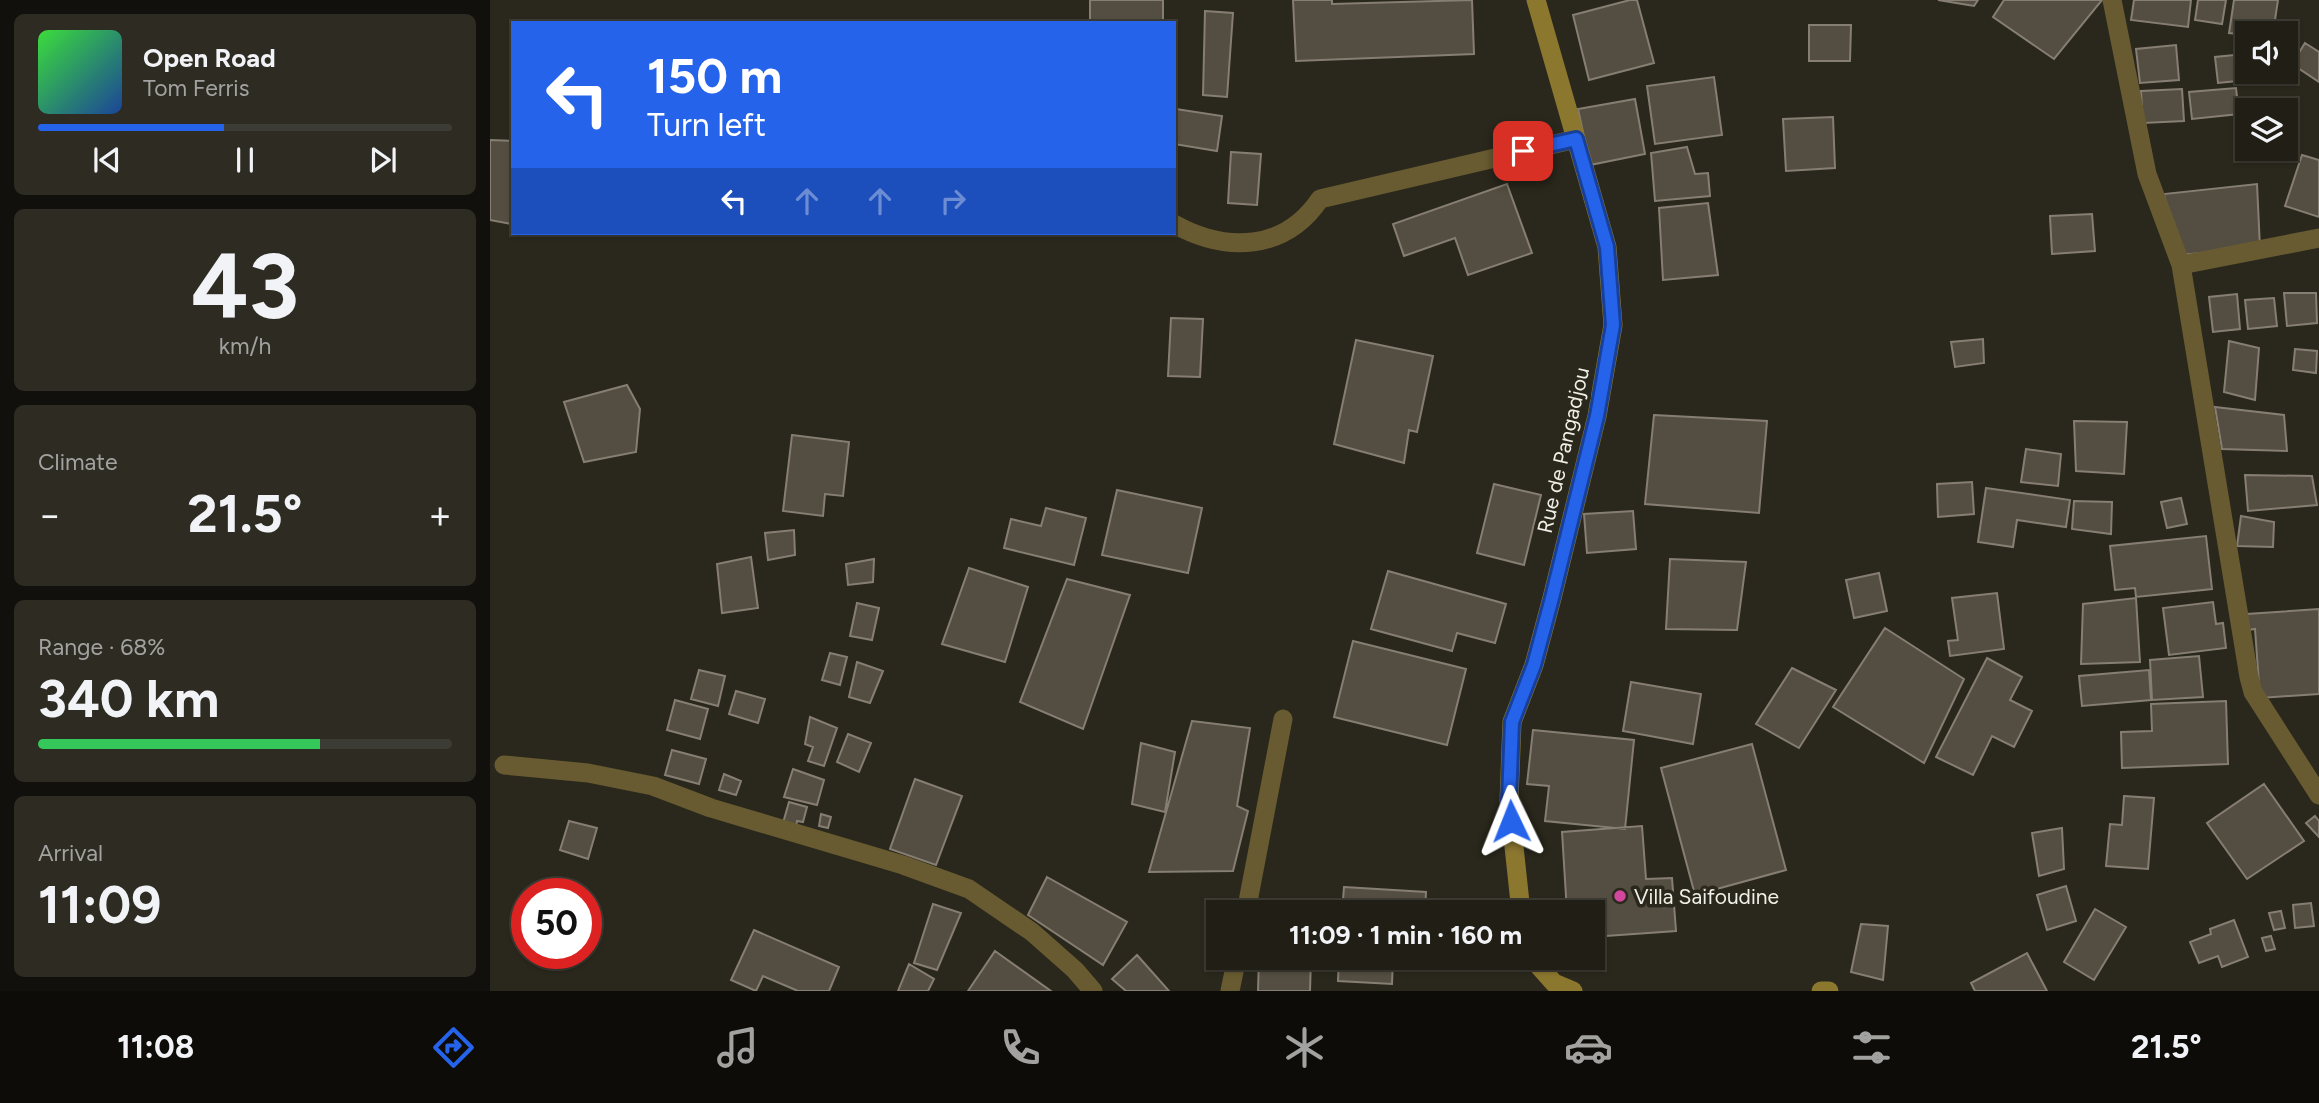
<!DOCTYPE html>
<html lang="en">
<head>
<meta charset="utf-8">
<style>
  :root { --surface:#201e15; --page:#2d2b22; --text:#f1f3f6; --muted:#a2a2a0; --line:#3d3c34; --accent:#2563eb }
  body { margin:0; font-family:Figtree,sans-serif; background:var(--page); color:var(--text); height:100vh; display:flex; flex-direction:column; font-size:26px; white-space:nowrap }
  * { box-sizing:border-box; margin:0 }
  p { font-size:23px; color:var(--muted) }
  .icon { flex:none; width:38px; height:38px; fill:none; stroke:currentColor; stroke-width:2; stroke-linecap:round; stroke-linejoin:round }
  .map { position:relative; flex:1; overflow:hidden }
  .details { display:flex; flex-direction:column; gap:14px; padding:14px; background:#12100c; width:490px }
  .details>* { flex:none }
  .top-card { position:absolute; left:21px; top:21px; width:665px; height:214px; border-radius:0px; box-shadow:0 2px 5px #0004,0 0 0 2px var(--line); background:#2563eb; color:#fff; overflow:hidden }
  .buttons { position:absolute; left:1745px; top:21px; display:grid; gap:14px }
  .buttons a { display:grid; place-items:center; width:63px; height:63px; border-radius:0px; background:var(--surface); box-shadow:0 2px 5px #0004,0 0 0 2px var(--line); font-size:35px }
  .speed { position:absolute; left:21px; top:878px; display:flex; gap:14px; font-size:35px; font-weight:700; text-align:center }
  .speed>* { display:grid; place-content:center; width:91px; height:91px; border-radius:50%; background:var(--surface); box-shadow:0 2px 5px #0004,0 0 0 2px var(--line); line-height:1 }
  .speed .limit { border:10px solid #d22; background:#fff; color:#111 }
  .pin { position:absolute; display:grid; place-items:center; width:60px; height:60px; color:#fff; margin:-30px; border-radius:14px; box-shadow:0 4px 10px #0006 }
  .me { position:absolute; width:77px; margin:-38px; rotate:358deg; stroke-linejoin:round; filter:drop-shadow(0 0 5px #0008) }
  .turn { display:flex; align-items:center; gap:24px; height:147px; padding:0 21px; font-size:32px }
  .turn .icon { width:91px; height:91px; stroke-width:2.5 }
  .turn b { display:block; font-size:49px; line-height:60px }
  .lanes { display:flex; align-items:center; height:66px; padding:0 21px; background:#0003; justify-content:center; gap:35px; direction:ltr }
  .lanes .off { opacity:.35 }
  .big { font-size:52px; font-weight:700; line-height:1.1 }
  .details .card { flex:1; display:flex; flex-direction:column; justify-content:center; gap:10px; min-width:0; padding:0 24px; border-radius:10px; background:var(--page) }
  .details .dial { align-items:center; gap:0 }
  .dial b { font-size:91px; line-height:1 }
  .song { display:flex; align-items:center; gap:21px }
  .cover { width:84px; height:84px; border-radius:10px; background:linear-gradient(135deg,hsl(120 70% 55%),hsl(220 70% 35%)) }
  .played { height:7px; border-radius:4px; background:linear-gradient(90deg,var(--accent) 45%,var(--line) 45%) }
  .keys { display:flex; justify-content:space-around; direction:ltr }
  .heat { display:flex; justify-content:space-between; align-items:center; font-size:38px; direction:ltr }
  .charge { height:10px; border-radius:5px; background:linear-gradient(90deg,#34c759 68%,var(--line) 0) }
  .trip { position:absolute; left:716px; top:900px; width:399px; height:70px; border-radius:0px; background:var(--surface); box-shadow:0 2px 5px #0004,0 0 0 2px var(--line); font-weight:700; line-height:70px; text-align:center }
  .tab-bar { display:flex; height:112px; justify-content:space-around; align-items:center; background:#0d0c08; color:var(--muted) }
  .tab-bar .icon { width:49px; height:49px }
  .tab-bar .selected { color:var(--accent) }
  .tab-bar b { font-size:32px; color:var(--text) }
  main { display:flex; flex:1; min-height:0 }
  .map>svg:first-child { display:block }
</style>
</head>
<body>
<main>
<section class="details">
<div class="card">
<div class="song"><i class="cover"></i><div><b>Open Road</b><p>Tom Ferris</p></div></div>
<div class="played"></div>
<div class="keys"><svg class="icon" aria-label="previous" viewBox="0 0 24 24"><path d="M18 5L8 12l10 7zM5 5v14"/></svg><svg class="icon" aria-label="pause" viewBox="0 0 24 24"><path d="M8 5v14M16 5v14"/></svg><svg class="icon" aria-label="next" viewBox="0 0 24 24"><path d="M6 5l10 7-10 7zM19 5v14"/></svg></div>
</div>
<div class="card dial"><b>43</b><p>km/h</p></div>
<div class="card"><p>Climate</p>
<div class="heat"><a>−</a><b class="big">21.5°</b><a>+</a></div>
</div>
<div class="card"><p>Range · 68%</p><b class="big">340 km</b><div class="charge"></div></div>
<div class="card"><p>Arrival</p><b class="big">11:09</b></div>
</section>
<div class="map">
<svg width="1829" height="991" viewBox="0 0 1829 991">
  <rect width="100%" height="100%" fill="#2a281c"/>
  <path fill="#544d41" stroke="#867e72" stroke-width="2" d="M600,0H673V23H600Z
    M803,0H842V4L982,0L984,54L806,61Z
    M1140,0H1147L1164,63L1099,80L1083,15Z
    M1448,0H1488L1484,6Z
    M1514,0H1612L1564,59L1503,17Z
    M1644,0H1701L1698,27L1641,20Z
    M1708,0H1736L1732,24L1705,20Z
    M1744,0H1788L1783,33H1757V35L1739,33Z
    M715,11L743,13L737,97L713,95Z
    M1319,25H1361L1360,61H1319Z
    M1815,43L1829,52V82L1802,64Z
    M1686,45L1689,80L1650,83L1646,49Z
    M1744,55L1747,81L1728,83L1725,57Z
    M1224,77L1232,135L1165,144L1157,86Z
    M1746,88L1749,114L1702,119L1699,92Z
    M1692,89L1694,121L1653,123L1651,91Z
    M1145,99L1155,154L1100,165L1088,109Z
    M686,109L732,116L727,151L684,144Z
    M1343,117L1345,168L1296,171L1293,119Z
    M0,140L23,141V218L21,224L0,220Z
    M1197,147L1205,174L1218,173L1220,196L1165,201L1161,153Z
    M741,152L771,154L767,205L738,203Z
    M1812,155L1829,160V217L1795,206Z
    M1017,184L1042,253L978,275L965,238L914,256L903,224Z
    M1767,184L1770,248L1688,255L1674,194Z
    M1218,203L1228,275L1173,280L1169,208Z
    M1602,214L1605,251L1562,254L1560,216Z
    M1794,293H1826L1827,323L1797,326Z
    M1747,294L1750,329L1723,332L1719,297Z
    M1784,298L1787,326L1758,329L1755,300Z
    M681,318L713,319L710,377L678,376Z
    M1493,339L1494,363L1465,367L1461,342Z
    M866,340L943,356L927,432L919,430L914,463L844,444Z
    M1739,341L1769,348L1765,400L1734,392Z
    M1805,349L1827,351L1826,373L1803,370Z
    M137,385L150,409L146,452L94,462L74,402Z
    M1725,407L1794,415L1797,451L1732,449Z
    M1164,415L1277,421L1269,513L1155,504Z
    M1584,421L1637,422L1634,474L1586,471Z
    M302,435L359,442L353,496L335,494L333,516L293,511Z
    M1536,449L1571,454L1568,486L1531,482Z
    M1755,475L1822,476L1827,505L1758,511Z
    M1482,482L1484,514L1448,517L1447,484Z
    M1004,484L1051,495L1034,565L987,553Z
    M1496,488L1580,500L1576,527L1527,520L1523,547L1488,542Z
    M627,490L712,508L698,573L612,555Z
    M1691,498L1697,524L1677,528L1671,502Z
    M1584,501L1622,502L1621,534L1582,529Z
    M556,508L596,518L584,565L514,548L521,519L551,526Z
    M1143,511L1146,549L1097,553L1094,514Z
    M1751,516L1784,522L1783,547L1747,546Z
    M304,530L305,555L278,560L275,533Z
    M1716,536L1722,589L1646,597L1645,588L1625,590L1620,546Z
    M261,557L268,608L232,613L227,564Z
    M384,559L383,582L358,585L356,564Z
    M1180,559L1256,562L1247,630L1176,629Z
    M479,568L538,587L515,662L452,644Z
    M898,571L1016,604L1005,643L967,633L962,651L881,629Z
    M1389,573L1397,611L1364,618L1356,580Z
    M577,579L640,595L593,729L530,702Z
    M1507,593L1514,649L1460,656L1458,641L1468,640L1462,598Z
    M1646,598L1650,662L1591,664L1593,604Z
    M1723,602L1726,624L1733,623L1736,648L1679,655L1673,608Z
    M367,603L389,608L382,640L360,636Z
    M1829,609V694L1770,698L1765,629L1758,630L1757,614Z
    M1395,628L1474,679L1434,763L1343,707Z
    M863,641L976,669L957,745L844,717Z
    M340,653L357,657L350,685L332,680Z
    M1709,656L1713,697L1662,700L1660,660Z
    M1497,658L1532,677L1520,700L1542,711L1524,747L1502,736L1483,775L1446,757Z
    M367,662L393,671L380,703L359,697Z
    M1302,668L1346,690L1309,748L1266,724Z
    M209,670L235,676L228,706L201,699Z
    M1659,670L1661,700L1592,706L1589,676Z
    M1141,682L1211,694L1203,744L1133,731Z
    M246,691L275,699L268,723L239,714Z
    M185,700L218,709L210,739L177,730Z
    M1736,701L1738,764L1632,768L1631,732L1662,731L1661,704Z
    M320,717L347,728L334,766L318,761L323,747L315,744Z
    M702,721L760,728L747,806L758,811L743,871L659,872Z
    M1043,730L1144,740L1135,829L1055,821L1059,786L1037,784Z
    M358,734L381,743L369,772L347,762Z
    M651,743L685,752L675,812L642,804Z
    M1262,744L1296,870L1205,895L1171,768Z
    M182,750L216,759L209,784L175,775Z
    M303,769L334,780L327,805L294,797Z
    M234,774L251,781L246,795L229,790Z
    M425,779L472,796L446,865L400,849Z
    M1774,784L1814,841L1757,879L1717,823Z
    M1634,796L1664,798L1658,869L1616,866L1620,824L1632,825Z
    M299,802L317,807L313,822L307,821L306,827L293,823Z
    M331,814L341,817L338,828L329,826Z
    M1825,816L1829,821V837L1816,823Z
    M79,821L107,828L98,859L70,850Z
    M1152,826L1156,879L1182,878L1186,931L1102,937V912H1077L1072,832Z
    M1572,828L1574,869L1549,876L1542,833Z
    M557,877L637,922L613,965L538,915Z
    M1576,886L1586,921L1557,930L1547,895Z
    M854,887L936,892L935,912H852Z
    M1821,903L1824,926L1805,928L1803,905Z
    M443,904L471,913L447,970L424,963Z
    M1605,909L1636,927L1604,980L1574,962Z
    M1791,911L1795,928L1784,930L1779,913Z
    M1744,920L1758,957L1732,967L1728,956L1709,963L1700,942L1721,934L1720,929Z
    M1371,924L1398,926L1393,980L1361,972Z
    M264,930L349,967L339,991H308L273,976L266,991L241,980Z
    M1781,936L1785,949L1776,951L1772,938Z
    M505,951L561,991H478Z
    M1537,953L1557,991H1485L1481,983Z
    M647,955L679,991H636L622,979Z
    M769,957H821L820,991H768Z
    M849,957H903L902,984L848,981Z
    M419,964L444,979L438,991H408Z"/>
  <g fill="none" stroke-linecap="round" stroke-linejoin="round">
    <path stroke="#685b31" stroke-width="19" d="M684,224C736,253 795,251 830,199L1086,139
      M14,765L98,773L163,786L221,808L413,865L479,889L542,932L585,970L603,991
      M756,912L793,719
      M740,991L747,957"/>
    <path stroke="#685b31" stroke-width="19" d="M1622,0L1657,174L1691,265L1759,677L1763,692L1829,795
      M1691,265L1829,238"/>
    <path stroke="#8c772f" stroke-width="19" d="M1031,912L1019,800L1022,722L1044,665L1062,598L1107,416L1123,325L1117,247L1046,0
      M1041,957L1064,983L1083,991
      M1331,991H1339"/>
  </g>
  <g fill="none" stroke-linecap="round" stroke-linejoin="round">
    <defs>
      <path id="route" d="M1021,821L1019,800L1022,722L1044,665L1062,598L1107,416L1123,325L1117,247L1086,139L1033,151"/>
    </defs>
    <use href="#route" stroke="#184099" stroke-width="18"/>
    <use href="#route" stroke="#2563eb" stroke-width="12"/>
  </g>
  <circle fill="#d1479c" stroke="#2a281c" stroke-width="2.5" cx="1130" cy="896" r="7"/>
  <g text-anchor="middle" dominant-baseline="central" stroke-width="7" stroke-linejoin="round" paint-order="stroke">
    <g font-size="21" fill="#f1f0e8" stroke="#2a281c">
      <text transform="translate(1073 450) rotate(-77)">Rue de Pangadjou</text>
    </g>
    <g font-size="21" fill="#f1f0e8" stroke="#2a281c" text-anchor="start">
      <text x="1144" y="896">Villa Saifoudine</text>
    </g>
  </g>
</svg>
<div class="buttons">
<a><svg class="icon" aria-label="sound" viewBox="0 0 24 24"><path d="M4 9h4l5-4v14l-5-4H4zM17 9q2 3 0 6"/></svg></a>
<a><svg class="icon" aria-label="layers" viewBox="0 0 24 24"><path d="M12 4l9 5-9 5-9-5zM3 14l9 5 9-5"/></svg></a>
</div>
<div class="speed"><div class="limit">50</div></div>
<div class="pin" style="left:1033px;top:151px;background:#d93025"><svg class="icon" aria-label="arrive" viewBox="0 0 24 24"><path d="M6 21V4h12l-3 4 3 4H6"/></svg></div>
<svg class="me" style="left:1021px;top:821px" viewBox="-20 -20 40 40"><path d="M0-17L14 15 0 8-14 15z" fill="#2563eb" stroke="#fff" stroke-width="4"/></svg>
<div class="trip">11:09 · 1 min · 160 m</div>
<div class="top-card">
<div class="turn"><svg class="icon" aria-label="left" viewBox="0 0 24 24"><path d="M17 20v-9H6M10 6l-5 5 5 5"/></svg><div><b>150 m</b>Turn left</div></div>
<div class="lanes"><svg class="icon" aria-label="left" viewBox="0 0 24 24"><path d="M17 20v-9H6M10 6l-5 5 5 5"/></svg><svg class="icon off" aria-label="ahead" viewBox="0 0 24 24"><path d="M12 20V5M6 11l6-6 6 6"/></svg><svg class="icon off" aria-label="ahead" viewBox="0 0 24 24"><path d="M12 20V5M6 11l6-6 6 6"/></svg><svg class="icon off" aria-label="right" viewBox="0 0 24 24"><path d="M7 20v-9h11M14 6l5 5-5 5"/></svg></div>
</div>
</div>
</main>
<nav class="tab-bar">
<b>11:08</b>
<svg class="icon selected" aria-label="directions" viewBox="0 0 24 24"><path d="M12 3l9 9-9 9-9-9zM9 14v-3h6M13 9l2 2-2 2"/></svg>
<svg class="icon" aria-label="music" viewBox="0 0 24 24"><path d="M9 18V5l10-2v13"/><circle cx="6" cy="18" r="3"/><circle cx="16" cy="16" r="3"/></svg>
<svg class="icon" aria-label="phone" viewBox="0 0 24 24"><path d="M5 4h4l2 5-3 2q2 4 5 5l2-3 5 2v4C11 20 4 13 5 4z"/></svg>
<svg class="icon" aria-label="climate" viewBox="0 0 24 24"><path d="M12 3v18M4 7l16 10M4 17L20 7"/></svg>
<svg class="icon" aria-label="car" viewBox="0 0 24 24"><path d="M5 17H2v-5l4-1 3-4h7l3 4 3 1v5h-3M9 17h6M6 11h13"/><circle cx="7" cy="17" r="2"/><circle cx="17" cy="17" r="2"/></svg>
<svg class="icon" aria-label="filters" viewBox="0 0 24 24"><path d="M4 7h16M4 17h16"/><circle cx="9" cy="7" r="2"/><circle cx="15" cy="17" r="2"/></svg>
<b>21.5°</b>
</nav>
</body>
</html>
